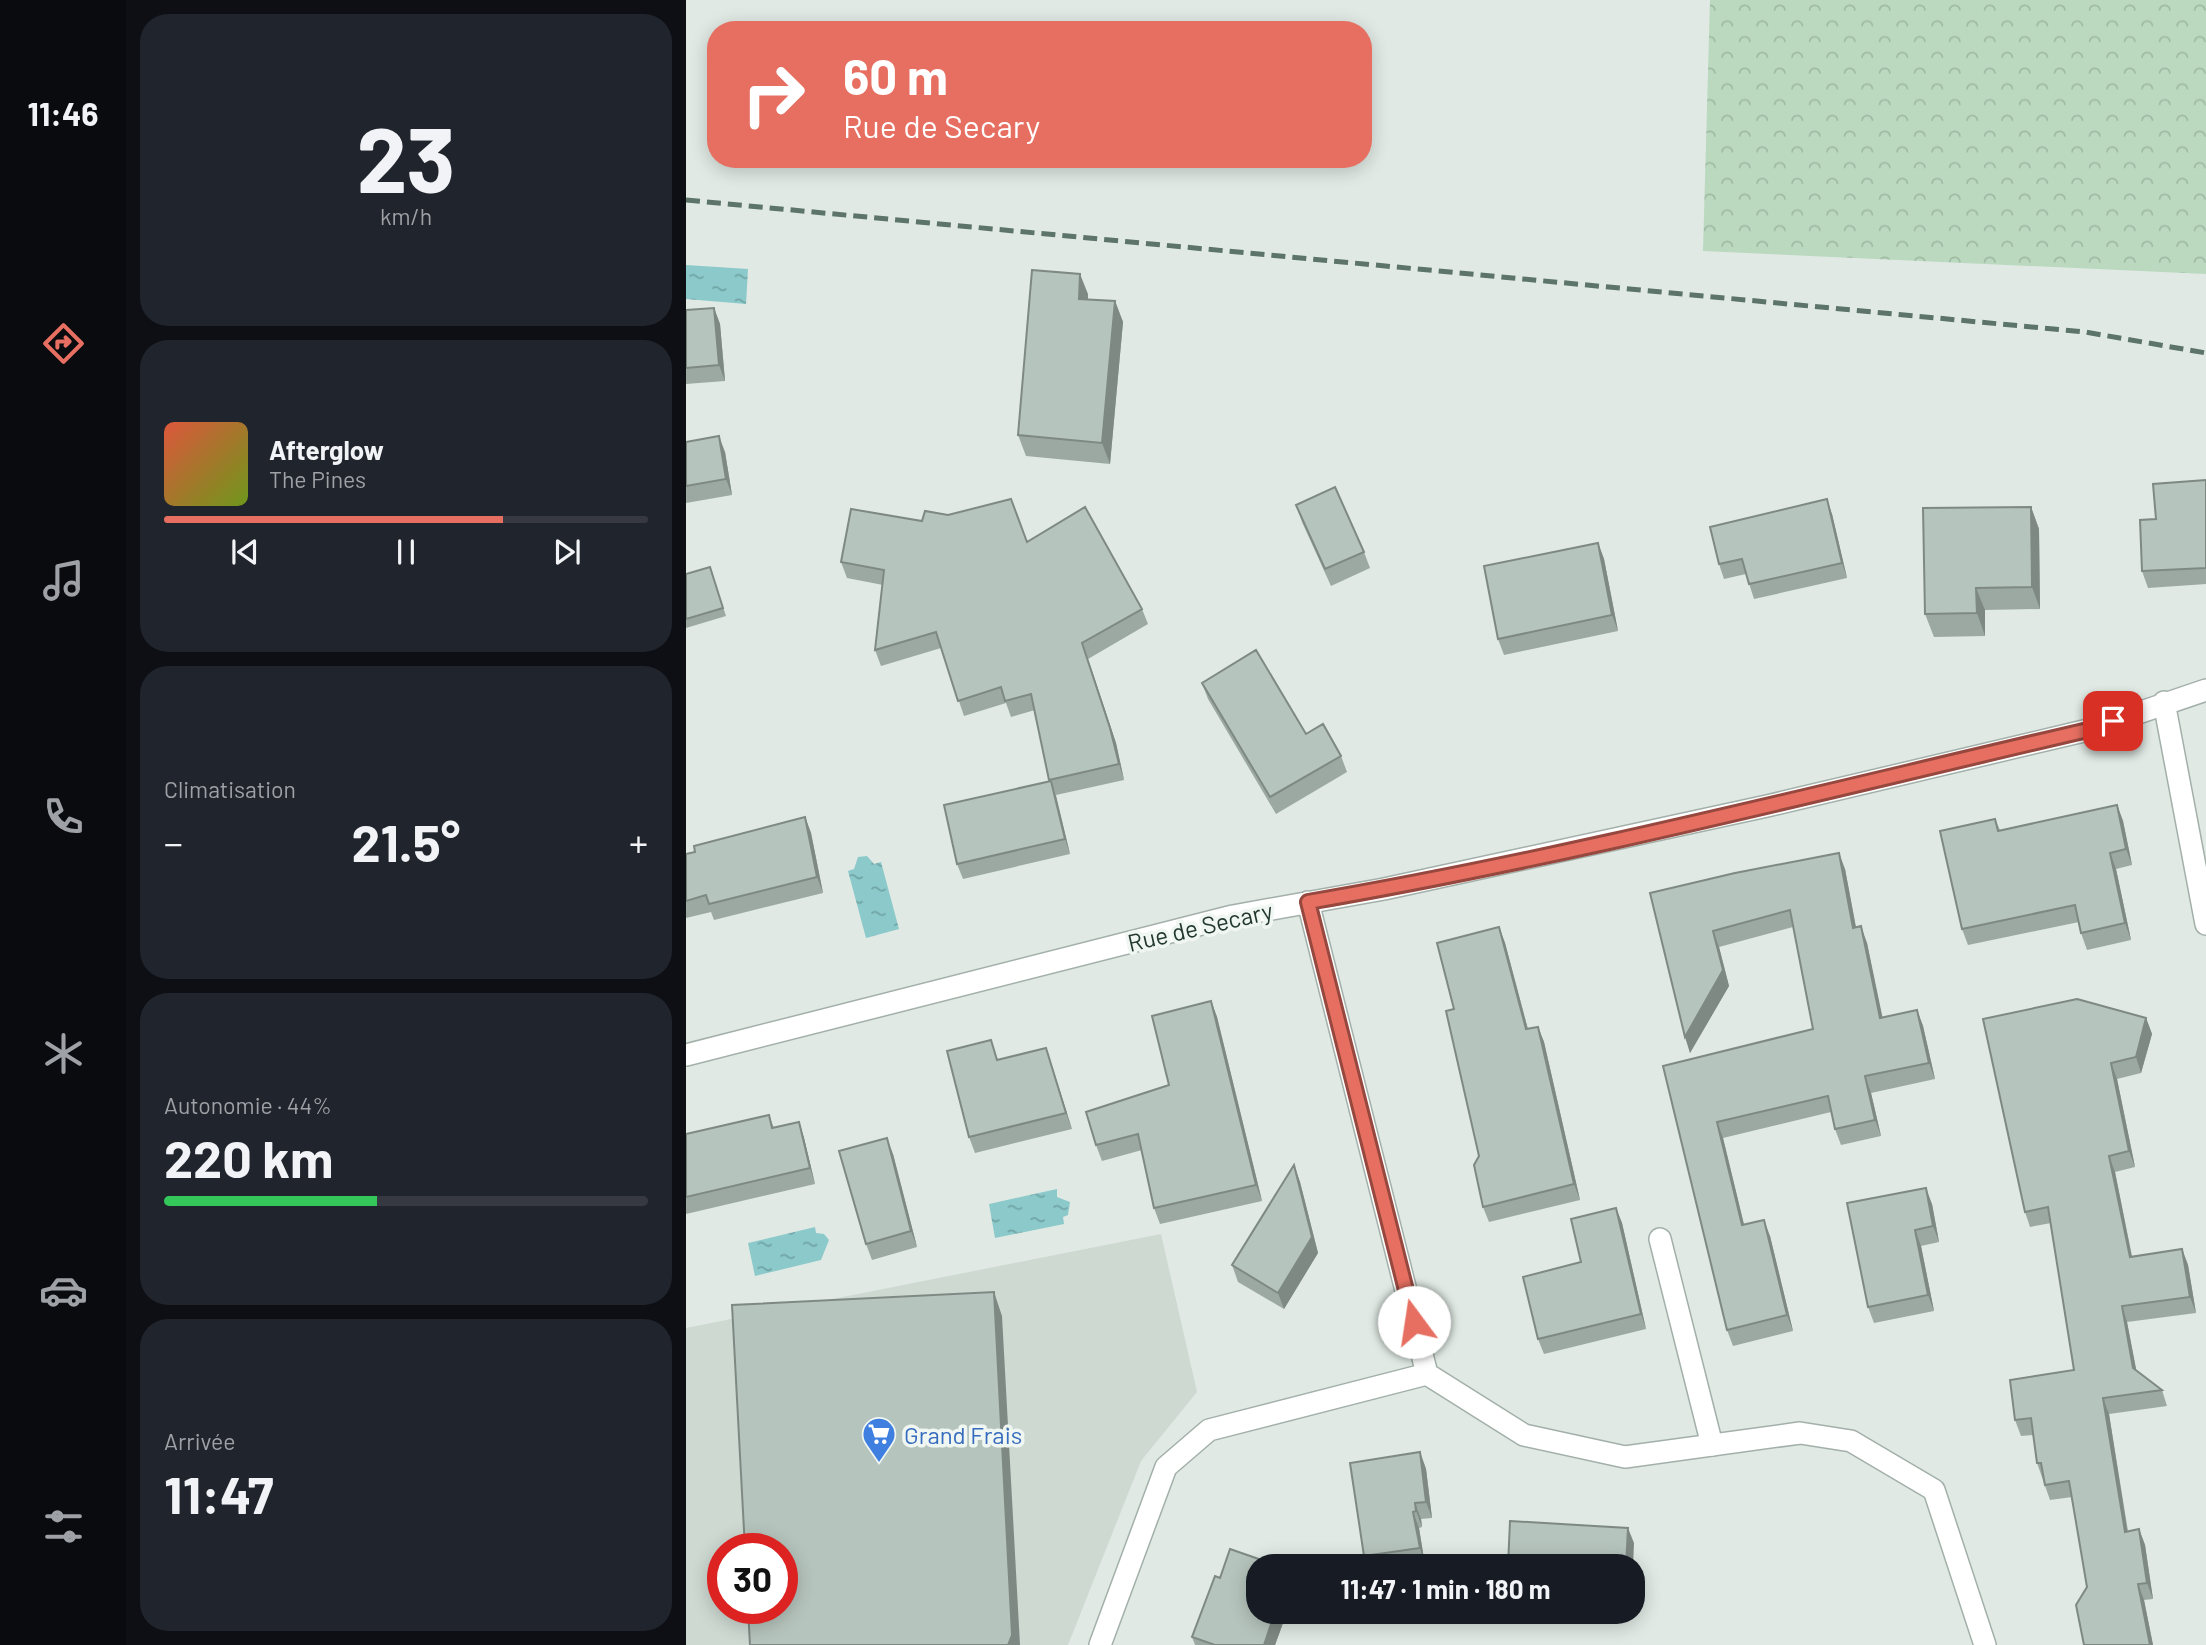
<!DOCTYPE html>
<html lang="fr">
<head>
<meta charset="utf-8">
<style>
  :root { --surface:#171b24; --page:#20242c; --text:#f1f3f6; --muted:#9ea1a6; --line:#363941; --accent:#e66f61 }
  body { margin:0; font-family:Barlow,sans-serif; background:var(--page); color:var(--text); height:100vh; display:flex; flex-direction:column; font-size:26px; white-space:nowrap }
  * { box-sizing:border-box; margin:0 }
  p { font-size:23px; color:var(--muted) }
  .icon { flex:none; width:38px; height:38px; fill:none; stroke:currentColor; stroke-width:2; stroke-linecap:round; stroke-linejoin:round }
  .map { position:relative; flex:1; overflow:hidden }
  .details { display:flex; flex-direction:column; gap:14px; padding:14px; background:#0d0f14; width:560px }
  .details>* { flex:none }
  .top-card { position:absolute; left:21px; top:21px; width:665px; height:147px; border-radius:28px; box-shadow:0 4px 18px #0003; background:#e66f61; color:#fff; overflow:hidden }
  .speed { position:absolute; left:21px; top:1533px; display:flex; gap:14px; font-size:35px; font-weight:700; text-align:center }
  .speed>* { display:grid; place-content:center; width:91px; height:91px; border-radius:50%; background:var(--surface); box-shadow:0 4px 18px #0003; line-height:1 }
  .speed .limit { border:10px solid #d22; background:#fff; color:#111 }
  .pin { position:absolute; display:grid; place-items:center; width:60px; height:60px; color:#fff; margin:-30px; border-radius:14px; box-shadow:0 4px 10px #0006 }
  .me { position:absolute; width:77px; margin:-38px; rotate:346deg; stroke-linejoin:round; filter:drop-shadow(0 0 5px #0008) }
  .turn { display:flex; align-items:center; gap:24px; height:147px; padding:0 21px; font-size:32px }
  .turn .icon { width:91px; height:91px; stroke-width:2.5 }
  .turn b { display:block; font-size:49px; line-height:60px }
  .big { font-size:52px; font-weight:700; line-height:1.1 }
  .details .tile { flex:1; display:flex; flex-direction:column; justify-content:center; gap:10px; min-width:0; padding:0 24px; border-radius:28px; background:var(--page) }
  .details .dial { align-items:center; gap:0 }
  .dial b { font-size:91px; line-height:1 }
  .song { display:flex; align-items:center; gap:21px }
  .cover { width:84px; height:84px; border-radius:10px; background:linear-gradient(135deg,hsl(10 70% 55%),hsl(80 70% 35%)) }
  .played { height:7px; border-radius:4px; background:linear-gradient(90deg,var(--accent) 70%,var(--line) 70%) }
  .keys { display:flex; justify-content:space-around; direction:ltr }
  .heat { display:flex; justify-content:space-between; align-items:center; font-size:38px; direction:ltr }
  .charge { height:10px; border-radius:5px; background:linear-gradient(90deg,#34c759 44%,var(--line) 0) }
  .trip { position:absolute; left:560px; top:1554px; width:399px; height:70px; border-radius:28px; background:var(--surface); box-shadow:0 4px 18px #0003; font-weight:700; line-height:70px; text-align:center }
  main { display:flex; flex:1; min-height:0 }
  .tabs { display:flex; flex-direction:column; width:126px; justify-content:space-around; align-items:center; background:#090b0e; color:var(--muted) }
  .tabs .icon { width:49px; height:49px }
  .tabs .selected { color:var(--accent) }
  .tabs b { font-size:32px; color:var(--text) }
  .map>svg:first-child { display:block }
</style>
</head>
<body>
<main>
<nav class="tabs">
<b>11:46</b>
<svg class="icon selected" aria-label="directions" viewBox="0 0 24 24"><path d="M12 3l9 9-9 9-9-9zM9 14v-3h6M13 9l2 2-2 2"/></svg>
<svg class="icon" aria-label="music" viewBox="0 0 24 24"><path d="M9 18V5l10-2v13"/><circle cx="6" cy="18" r="3"/><circle cx="16" cy="16" r="3"/></svg>
<svg class="icon" aria-label="phone" viewBox="0 0 24 24"><path d="M5 4h4l2 5-3 2q2 4 5 5l2-3 5 2v4C11 20 4 13 5 4z"/></svg>
<svg class="icon" aria-label="climate" viewBox="0 0 24 24"><path d="M12 3v18M4 7l16 10M4 17L20 7"/></svg>
<svg class="icon" aria-label="car" viewBox="0 0 24 24"><path d="M5 17H2v-5l4-1 3-4h7l3 4 3 1v5h-3M9 17h6M6 11h13"/><circle cx="7" cy="17" r="2"/><circle cx="17" cy="17" r="2"/></svg>
<svg class="icon" aria-label="filters" viewBox="0 0 24 24"><path d="M4 7h16M4 17h16"/><circle cx="9" cy="7" r="2"/><circle cx="15" cy="17" r="2"/></svg>
</nav>
<section class="details">
<div class="tile dial"><b>23</b><p>km/h</p></div>
<div class="tile">
<div class="song"><i class="cover"></i><div><b>Afterglow</b><p>The Pines</p></div></div>
<div class="played"></div>
<div class="keys"><svg class="icon" aria-label="previous" viewBox="0 0 24 24"><path d="M18 5L8 12l10 7zM5 5v14"/></svg><svg class="icon" aria-label="pause" viewBox="0 0 24 24"><path d="M8 5v14M16 5v14"/></svg><svg class="icon" aria-label="next" viewBox="0 0 24 24"><path d="M6 5l10 7-10 7zM19 5v14"/></svg></div>
</div>
<div class="tile"><p>Climatisation</p>
<div class="heat"><a>−</a><b class="big">21.5°</b><a>+</a></div>
</div>
<div class="tile"><p>Autonomie · 44%</p><b class="big">220 km</b><div class="charge"></div></div>
<div class="tile"><p>Arrivée</p><b class="big">11:47</b></div>
</section>
<div class="map">
<svg width="1520" height="1645" viewBox="0 0 1520 1645">
  <defs>
    <pattern id="forest-crowns" width="20" height="18" patternUnits="userSpaceOnUse" patternTransform="scale(1.75)"><rect width="20" height="18" fill="#bad9be"/><path d="M2 6a3 3 0 1 1 6 0M12 15a3 3 0 1 1 6 0" fill="none" stroke="#a0bba4"/></pattern>
    <pattern id="water-ripples" width="26" height="14" patternUnits="userSpaceOnUse" patternTransform="scale(1.75)"><rect width="26" height="14" fill="#8bc9ca"/><path d="M2 4q2-2 4 0t4 0M15 11q2-2 4 0t4 0" fill="none" stroke="#71a4a4"/></pattern>
  </defs>
  <rect width="100%" height="100%" fill="#e0e9e4"/>
  <path fill="#ced9d2" fill-rule="evenodd" d="M475,1234L511,1392L455,1461L382,1645H0V1328ZM37,1549H96V1608H37Z"/>
  <path fill="url(#forest-crowns)" d="M1024,0H1520V274L1017,251Z"/>
  <path fill="url(#water-ripples)" d="M0,265L62,269L60,304L0,299Z
    M181,856L188,864L195,862L213,929L180,938L162,871L168,869L172,857Z
    M371,1189V1197L384,1202L382,1215L377,1217L378,1224L309,1238L303,1204Z
    M129,1227L130,1233L138,1234L143,1240L135,1260L69,1276L62,1243Z"/>
  <g fill="none" stroke-linecap="round" stroke-linejoin="round">
    <defs>
      <path id="lane" d="M974,1239L1026,1445"/>
      <path id="street" d="M1478,702L1520,924
        M0,1055L547,916L698,889L1081,806L1402,730L1520,690
        M741,1374L838,1435L939,1457L1114,1433L1165,1441L1248,1490L1299,1645
        M414,1645L480,1467L523,1430L741,1374L622,902"/>
    </defs>
    <use href="#lane" stroke="#a3b0aa" stroke-width="24"/>
    <use href="#street" stroke="#a3b0aa" stroke-width="24"/>
    <use href="#lane" stroke="#fff" stroke-width="21"/>
    <use href="#street" stroke="#fff" stroke-width="21"/>
    <path stroke="#5c746a" stroke-width="5" stroke-dasharray="14 7" stroke-linecap="butt" d="M0,200L1399,332L1520,353"/>
  </g>
  <path fill="#9ca9a2" d="M402,294V299L429,301L437,322L424,464L340,456L332,435Z
    M28,308L34,324L39,381L0,384V310Z
    M0,442L39,452L46,495L0,503Z
    M1520,480V584L1462,588L1456,571L1470,519Z
    M610,505L678,552L684,568L645,586L616,522Z
    M1345,507L1353,529L1354,609L1299,610V636L1248,637L1239,614Z
    M1146,514L1161,578L1068,599L1060,574L1038,579L1033,564Z
    M341,542L456,609L462,624L402,659L430,743L438,780L370,795L384,854L277,879L271,864L364,782L349,710L325,717L320,703L278,716L255,648L195,666L189,650L197,585L161,578L155,562Z
    M912,543L918,559L932,631L818,655L812,639Z
    M24,567L40,616L0,628V574Z
    M516,683L620,734L655,756L661,772L590,814L522,699Z
    M1431,805L1437,821L1446,865L1430,869L1445,940L1401,950L1395,933L1393,922L1282,945L1276,929L1309,819L1314,830Z
    M119,817L125,833L137,893L28,920L25,912L0,918V854Z
    M1159,869L1170,927L1181,943L1196,1018L1231,1010L1237,1026L1249,1079L1185,1093L1195,1136L1155,1145L1149,1129L1145,1112L1037,1138L1058,1225L1084,1236L1107,1331L1047,1346L1041,1330L977,1066L1127,1029L1107,927L1033,947L1043,986L1004,1053L964,893Z
    M813,927L819,943L842,1029L852,1027L858,1042L894,1200L803,1222L797,1207L793,1156L768,1009Z
    M525,1001L531,1017L576,1201L474,1224L468,1208L456,1150L416,1161L410,1145L483,1085Z
    M1460,1018L1466,1034L1455,1073L1431,1079L1449,1167L1429,1172L1446,1256L1496,1249L1502,1265L1510,1313L1441,1322L1450,1370L1476,1390L1481,1406L1423,1414L1442,1531L1453,1529L1459,1545L1467,1599L1458,1600L1467,1645H1398L1401,1587L1386,1497L1364,1500L1351,1463L1347,1435L1335,1436L1329,1420L1388,1370L1365,1223L1344,1227L1339,1212L1297,1019Z
    M360,1048L386,1129L289,1153L283,1137L312,1060Z
    M83,1115L88,1128L113,1122L118,1138L129,1184L0,1214V1134Z
    M207,1154L231,1247L186,1260L180,1244Z
    M608,1165L614,1182L632,1253L598,1309L552,1282L546,1265Z
    M1246,1204L1253,1242L1235,1246L1248,1311L1188,1323L1182,1307Z
    M930,1208L936,1223L960,1329L858,1354L852,1339L895,1262Z
    M734,1452L740,1469L746,1518L735,1519L736,1527L733,1528L739,1565L728,1566H681L678,1556Z
    M534,1578L572,1612H601L589,1645H509L506,1637Z
    M874,1612H944V1615Z"/>
  <path fill="#7f8984" d="M394,274L402,294L401,319L393,299Z
    M429,301L437,322L424,464L416,443Z
    M28,308L34,324L39,381L33,365Z
    M33,436L39,452L46,495L40,479Z
    M1141,499L1146,514L1161,578L1156,563Z
    M1345,507L1353,529L1354,609L1346,587Z
    M912,543L918,559L932,631L926,615Z
    M1290,588L1299,610V636L1291,613Z
    M402,659L430,743L438,780L433,764Z
    M365,781L370,797L384,854L379,839Z
    M1431,805L1437,821L1446,865L1440,849Z
    M119,817L125,833L137,893L131,877Z
    M1153,853L1159,869L1173,944L1167,928Z
    M1424,853L1430,869L1445,940L1439,923Z
    M1175,926L1181,943L1200,1034L1194,1018Z
    M813,927L819,943L846,1045L840,1029Z
    M1027,931L1033,947L1043,986L1004,1053L999,1037Z
    M525,1001L531,1017L576,1201L570,1185Z
    M1231,1010L1237,1026L1249,1079L1243,1063Z
    M1460,1018L1466,1034L1455,1073L1450,1057Z
    M852,1027L858,1042L894,1200L888,1184Z
    M360,1048L365,1063L386,1129L380,1113Z
    M1425,1063L1431,1079L1449,1167L1443,1151Z
    M1179,1076L1185,1093L1195,1136L1189,1120Z
    M113,1122L118,1138L129,1184L124,1168Z
    M1031,1122L1037,1138L1062,1241L1056,1225Z
    M201,1138L207,1154L231,1247L225,1231Z
    M1423,1156L1429,1172L1449,1273L1444,1257Z
    M608,1165L614,1182L632,1253L598,1309L592,1293Z
    M1240,1188L1246,1204L1253,1242L1247,1226Z
    M930,1208L936,1223L960,1329L955,1314Z
    M1078,1220L1084,1236L1107,1331L1101,1315Z
    M1229,1230L1235,1246L1248,1311L1242,1295Z
    M1496,1249L1502,1265L1510,1313L1504,1297Z
    M308,1292L316,1316L334,1645H322Z
    M1436,1306L1441,1322L1453,1384L1447,1368Z
    M1417,1398L1423,1414L1444,1548L1439,1532Z
    M734,1452L740,1469L746,1518L740,1502Z
    M729,1503L735,1519L736,1527L730,1511Z
    M727,1512L733,1528L739,1565L734,1548Z
    M942,1528L948,1543L947,1566H940Z
    M1453,1529L1459,1545L1467,1599L1461,1583Z
    M1452,1584L1458,1600L1467,1645H1464Z
    M589,1612H601L589,1645H578Z"/>
  <path fill="#b5c4bc" stroke="#7f8984" stroke-width="2" d="M346,270L394,274L393,299L429,301L416,443L332,435Z
    M28,308L33,365L0,368V310Z
    M33,436L40,479L0,486V442Z
    M1520,480V568L1456,571L1454,520L1470,519L1467,484Z
    M649,487L678,552L639,569L610,505Z
    M325,499L341,542L399,507L456,609L396,643L424,728L433,764L363,780L345,694L319,701L315,687L272,701L250,632L189,650L198,570L155,562L165,509L236,521L239,511L262,515Z
    M1141,499L1156,563L1063,584L1056,559L1033,564L1024,527Z
    M1345,507L1346,587L1290,588L1291,613L1239,614L1237,508Z
    M912,543L926,615L812,639L798,566Z
    M24,567L37,608L0,619V574Z
    M570,650L620,734L637,724L655,756L584,797L516,683Z
    M365,781L379,839L271,864L258,805Z
    M1431,805L1440,849L1424,853L1439,923L1395,933L1389,905L1276,929L1254,831L1309,819L1312,831Z
    M119,817L131,877L23,904L20,895L0,901V854L9,852L8,846Z
    M1153,853L1167,928L1175,926L1194,1018L1231,1010L1243,1063L1179,1076L1189,1120L1149,1129L1142,1096L1031,1122L1056,1225L1078,1220L1101,1315L1041,1330L977,1066L1127,1029L1104,910L1027,931L1037,970L999,1037L964,893L1049,873Z
    M813,927L840,1029L852,1027L888,1184L797,1207L788,1165L793,1156L760,1011L768,1009L751,943Z
    M1391,999L1460,1018L1450,1057L1425,1063L1443,1151L1423,1156L1444,1257L1496,1249L1504,1297L1436,1306L1447,1368L1476,1390L1417,1398L1439,1532L1453,1529L1461,1583L1452,1584L1464,1645H1398L1390,1605L1401,1587L1383,1481L1359,1485L1355,1463H1351L1345,1418L1329,1420L1324,1380L1388,1370L1362,1207L1339,1212L1297,1019Z
    M525,1001L570,1185L468,1208L452,1134L410,1145L400,1112L483,1085L466,1016Z
    M305,1040L311,1060L360,1048L380,1113L283,1137L261,1051Z
    M83,1115L86,1128L113,1122L124,1168L0,1197V1134Z
    M201,1138L225,1231L180,1244L153,1151Z
    M608,1165L626,1237L592,1293L546,1265Z
    M1240,1188L1247,1226L1229,1230L1242,1295L1182,1307L1161,1203Z
    M930,1208L955,1314L852,1339L837,1277L895,1262L885,1219Z
    M308,1292L326,1635L322,1645H64L62,1608H96V1549H59L46,1305Z
    M734,1452L740,1502L729,1503L730,1511L727,1512L734,1548L678,1556L664,1463Z
    M824,1521L942,1528L940,1566H822Z
    M544,1549L593,1566H572V1612H589L578,1645H529L506,1637L529,1576L534,1578Z"/>
  <g fill="none" stroke-linecap="round" stroke-linejoin="round">
    <defs>
      <path id="route" d="M728,1322L622,902C884,857 1143,790 1402,730L1427,721"/>
    </defs>
    <use href="#route" stroke="#96483f" stroke-width="18"/>
    <use href="#route" stroke="#e66f61" stroke-width="12"/>
  </g>
  <defs>
    <symbol id="supermarket-pin" viewBox="-11 -11 22 30"><path d="M0 17L-7.5 6A9.5 9.5 0 1 1 7.5 6Z" fill="#3f7fe0" stroke="#f0f6f2"/><path d="M-6-5.5h2.5l.6 2H6L4.5 2H-2.5L-4.4-4H-6ZM-1.5 3.2a1.3 1.3 0 1 0 .1 0ZM3 3.2a1.3 1.3 0 1 0 .1 0Z" fill="#fff"/></symbol>
  </defs>
  <g fill-rule="evenodd">
    <use href="#supermarket-pin" x="174" y="1415" width="38" height="52"/>
  </g>
  <g text-anchor="middle" dominant-baseline="central" stroke-width="7" stroke-linejoin="round" paint-order="stroke">
    <g font-size="24" fill="#22382f" stroke="#f0f6f2">
      <text transform="translate(514 926) rotate(-13)">Rue de Secary</text>
    </g>
    <g font-size="24" fill="#366cbe" stroke="#f0f6f2" text-anchor="start">
      <text x="218" y="1434">Grand Frais</text>
    </g>
  </g>
</svg>
<div class="speed"><div class="limit">30</div></div>
<div class="pin" style="left:1427px;top:721px;background:#d93025"><svg class="icon" aria-label="arrive" viewBox="0 0 24 24"><path d="M6 21V4h12l-3 4 3 4H6"/></svg></div>
<svg class="me" style="left:728px;top:1322px" viewBox="-20 -20 40 40"><circle r="19" fill="#fff"/><path d="M0-13L10 11 0 6-10 11z" fill="#e66f61"/></svg>
<div class="trip">11:47 · 1 min · 180 m</div>
<div class="top-card">
<div class="turn"><svg class="icon" aria-label="right" viewBox="0 0 24 24"><path d="M7 20v-9h11M14 6l5 5-5 5"/></svg><div><b>60 m</b>Rue de Secary</div></div>
</div>
</div>
</main>
</body>
</html>
